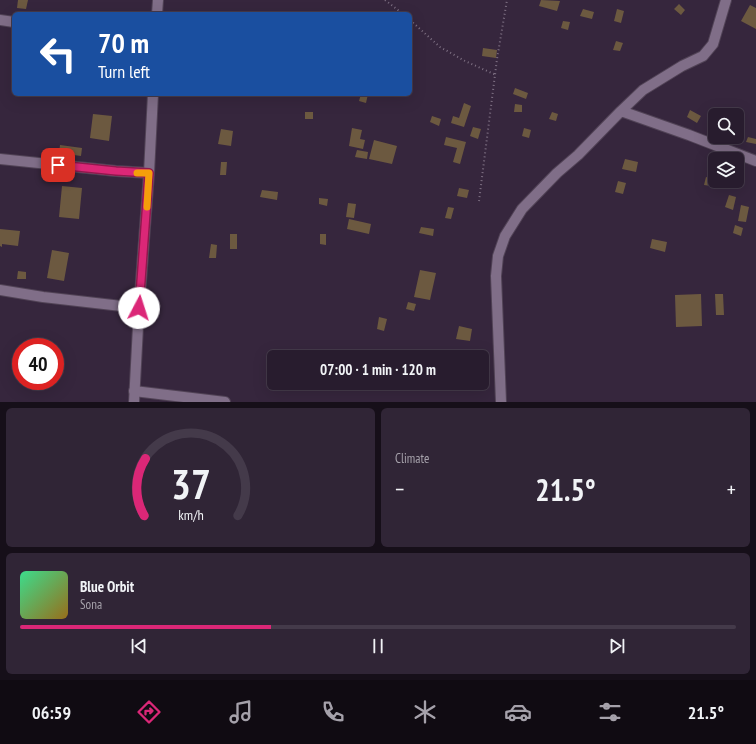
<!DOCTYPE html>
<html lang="en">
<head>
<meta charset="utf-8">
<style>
  :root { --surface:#281c2e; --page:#302536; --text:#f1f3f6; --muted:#a5a1aa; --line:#443a4a; --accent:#db2777 }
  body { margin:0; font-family:"PT Sans Narrow",sans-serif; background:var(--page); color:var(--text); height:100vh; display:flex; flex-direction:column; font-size:15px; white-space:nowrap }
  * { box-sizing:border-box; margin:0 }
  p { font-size:13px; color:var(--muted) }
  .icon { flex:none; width:22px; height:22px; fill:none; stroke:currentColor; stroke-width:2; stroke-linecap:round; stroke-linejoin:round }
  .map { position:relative; height:402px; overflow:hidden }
  .panel { display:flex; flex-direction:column; gap:6px; padding:6px; background:#160f19; flex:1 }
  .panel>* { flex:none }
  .top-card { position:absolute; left:12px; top:12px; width:400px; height:84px; border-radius:6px; box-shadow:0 4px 16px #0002,0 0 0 1px var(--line); background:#1a4fa0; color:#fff; overflow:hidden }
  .controls { position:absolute; left:708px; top:108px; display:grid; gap:8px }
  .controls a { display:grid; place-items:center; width:36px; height:36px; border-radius:6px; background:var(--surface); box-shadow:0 4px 16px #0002,0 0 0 1px var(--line); font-size:20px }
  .speed { position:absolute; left:12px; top:338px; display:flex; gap:8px; font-size:20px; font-weight:700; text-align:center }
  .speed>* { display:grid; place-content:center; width:52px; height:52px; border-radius:50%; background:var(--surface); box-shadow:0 4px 16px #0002,0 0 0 1px var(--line); line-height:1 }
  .speed .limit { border:6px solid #d22; background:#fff; color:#111 }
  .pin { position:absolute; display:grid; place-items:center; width:34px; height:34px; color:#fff; margin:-17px; border-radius:8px; box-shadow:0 2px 6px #0006 }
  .me { position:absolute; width:44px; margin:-22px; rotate:5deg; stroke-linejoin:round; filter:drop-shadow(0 0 3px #0008) }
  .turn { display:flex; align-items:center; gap:14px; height:84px; padding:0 20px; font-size:18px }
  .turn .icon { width:52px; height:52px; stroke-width:2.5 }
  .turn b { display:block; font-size:28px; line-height:34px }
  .big { font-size:30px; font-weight:700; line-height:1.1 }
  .panel .card { flex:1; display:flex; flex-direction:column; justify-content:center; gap:6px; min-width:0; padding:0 14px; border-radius:6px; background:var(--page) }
  .panel .dial { align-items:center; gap:0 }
  .dial svg { height:104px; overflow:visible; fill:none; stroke:var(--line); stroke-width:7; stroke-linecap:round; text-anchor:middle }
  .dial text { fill:var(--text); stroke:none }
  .song { display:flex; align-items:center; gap:12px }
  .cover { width:48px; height:48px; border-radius:6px; background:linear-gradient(135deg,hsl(150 70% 55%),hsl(40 70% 35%)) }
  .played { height:4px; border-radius:2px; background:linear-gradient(90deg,var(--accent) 35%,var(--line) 35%) }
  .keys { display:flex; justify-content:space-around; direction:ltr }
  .heat { display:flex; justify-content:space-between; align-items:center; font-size:22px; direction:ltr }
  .panel .tiles { flex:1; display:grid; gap:6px; grid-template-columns:1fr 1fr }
  .card:last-child { grid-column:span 2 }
  .trip { position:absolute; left:267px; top:350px; width:222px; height:40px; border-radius:6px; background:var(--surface); box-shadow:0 4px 16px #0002,0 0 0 1px var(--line); font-weight:700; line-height:40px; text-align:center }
  .menu { display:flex; height:64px; justify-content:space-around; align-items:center; background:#100b12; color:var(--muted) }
  .menu .icon { width:28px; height:28px }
  .menu .active { color:var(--accent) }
  .menu b { font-size:18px; color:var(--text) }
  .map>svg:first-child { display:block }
</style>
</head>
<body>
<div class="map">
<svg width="756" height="402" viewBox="0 0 756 402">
  <rect width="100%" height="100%" fill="#36263d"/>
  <path fill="#6c5940" d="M18,0H28L26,9L17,8Z
    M541,0L560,1L557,11L539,6Z
    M679,4L685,10L681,15L674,9Z
    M750,5L756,8V29L741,21Z
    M583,9L594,12L592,19L580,16Z
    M617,9L624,11L621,23L614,21Z
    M563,21L570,22L568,30L561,28Z
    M616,41L623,43L620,51L613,50Z
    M483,48L497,50L496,58L482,56Z
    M515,88L528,93L526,99L513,94Z
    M361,94H368L366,103L359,101Z
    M464,103L471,106L464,127L451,123L453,116L459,118Z
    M515,104L522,105V112H514Z
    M690,110L701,116L697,123L687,117Z
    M305,112H313V119H305Z
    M552,112L558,114L556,121L549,119Z
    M93,114L112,116L109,141L90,138Z
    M432,116L441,119L439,126L430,122Z
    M473,127L481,129L478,139L470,136Z
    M352,128L362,130L360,139L365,140L363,149L349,146Z
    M524,128L531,130L529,138L522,136Z
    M221,129L233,131L231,146L218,144Z
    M446,137L466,142L460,164L453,162L457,148L444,145Z
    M748,137L756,139V144L746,142Z
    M374,140L397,146L392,164L369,159Z
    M60,145L82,148L81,156L59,153Z
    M357,150L368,152L367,159L355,157Z
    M625,159L638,162L636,172L622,169Z
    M221,162H227L226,175H220Z
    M53,168L60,169L59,176L64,177L63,182L51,181Z
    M706,177L713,179L711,186L704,185Z
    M737,177L742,179L740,186L732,184L733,181H737Z
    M618,181L626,183L623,194L615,192Z
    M62,186L82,188L79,219L59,217Z
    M459,188L469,190L467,198L457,196Z
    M262,190L278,192L277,200L260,197Z
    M729,195L736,197L733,210L725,207Z
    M319,198L328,199L327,206L319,204Z
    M348,203L356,204L354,218L346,217Z
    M741,205L749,207L746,222L738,221Z
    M448,207L454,208L451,219L445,218Z
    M349,219L371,224L369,234L347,229Z
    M735,225L743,228L741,236L733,233Z
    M421,227L434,229L433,236L419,233Z
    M0,229L20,231L18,246L2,244V247L0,246Z
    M230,234H237V249H230Z
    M320,234H326V245L320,244Z
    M652,239L667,242L665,252L650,248Z
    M211,244L217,245L216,258H209Z
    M52,250L69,253L64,281L47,278Z
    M420,270L436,273L430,300L414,297Z
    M18,271L26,272V279H17Z
    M701,294L702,326L676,327L675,295Z
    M715,294H723L724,315H716Z
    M408,302L416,304L414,311L406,309Z
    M379,317L387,319L384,331L377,329Z
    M459,326L472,329L470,341L456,339Z
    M55,367L64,369L63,374L55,373Z"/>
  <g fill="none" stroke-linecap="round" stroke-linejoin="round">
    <defs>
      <path id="minor" d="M0,20L14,22
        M621,111L689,135L756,161
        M0,159L116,171L149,173
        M0,290L43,297L139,308
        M134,391L225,402
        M501,402L496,276L498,256L505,236L522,209L557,173L578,155L621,111L643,90L682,66L703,56L713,44L726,0"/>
      <path id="tertiary" d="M157,14L158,0
        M134,402L139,308L149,173L153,94"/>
    </defs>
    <use href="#minor" stroke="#514356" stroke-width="12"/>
    <use href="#tertiary" stroke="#514356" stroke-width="12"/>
    <path stroke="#7f7184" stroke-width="2" stroke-dasharray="1 3" stroke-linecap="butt" d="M385,0L403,14
      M410,20L440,47L465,61L496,75
      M479,201L497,59L507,0"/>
    <use href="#minor" stroke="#806e88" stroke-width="10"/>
    <use href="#tertiary" stroke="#806e88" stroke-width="10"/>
  </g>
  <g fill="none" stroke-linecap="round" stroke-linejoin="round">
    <defs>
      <path id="route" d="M58,165L116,171L149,173L139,308"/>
    </defs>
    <use href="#route" stroke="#8e194d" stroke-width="10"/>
    <use href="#route" stroke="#db2777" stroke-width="7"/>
    <path stroke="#f59e0b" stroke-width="7" d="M137,173H149L147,207"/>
  </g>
</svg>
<div class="controls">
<a><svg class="icon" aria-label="search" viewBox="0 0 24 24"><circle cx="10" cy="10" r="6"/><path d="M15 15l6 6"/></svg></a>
<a><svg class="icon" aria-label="layers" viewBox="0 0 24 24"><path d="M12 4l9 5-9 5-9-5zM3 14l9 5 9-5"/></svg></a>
</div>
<div class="speed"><div class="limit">40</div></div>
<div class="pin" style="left:58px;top:165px;background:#d93025"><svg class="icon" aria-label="arrive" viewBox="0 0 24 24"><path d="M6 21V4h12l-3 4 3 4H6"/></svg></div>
<svg class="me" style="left:139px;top:308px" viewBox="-20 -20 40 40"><circle r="19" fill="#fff"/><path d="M0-13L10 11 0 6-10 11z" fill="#db2777"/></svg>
<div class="trip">07:00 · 1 min · 120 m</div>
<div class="top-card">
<div class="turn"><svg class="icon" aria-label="left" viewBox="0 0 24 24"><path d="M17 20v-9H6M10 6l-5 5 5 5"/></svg><div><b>70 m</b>Turn left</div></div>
</div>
</div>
<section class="panel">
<div class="tiles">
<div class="card dial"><svg viewBox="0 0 100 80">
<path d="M14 69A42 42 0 1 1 86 69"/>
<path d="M14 69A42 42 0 0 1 15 25" stroke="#db2777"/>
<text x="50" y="56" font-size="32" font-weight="700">37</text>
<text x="50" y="72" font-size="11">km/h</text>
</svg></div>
<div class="card"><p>Climate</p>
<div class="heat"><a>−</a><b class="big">21.5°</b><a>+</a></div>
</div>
<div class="card">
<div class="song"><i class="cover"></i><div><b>Blue Orbit</b><p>Sona</p></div></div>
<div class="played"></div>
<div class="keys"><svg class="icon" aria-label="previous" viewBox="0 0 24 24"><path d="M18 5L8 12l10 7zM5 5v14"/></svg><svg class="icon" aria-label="pause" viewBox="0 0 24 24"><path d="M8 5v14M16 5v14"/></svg><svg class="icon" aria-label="next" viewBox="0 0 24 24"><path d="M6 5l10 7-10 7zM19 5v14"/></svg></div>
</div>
</div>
</section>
<nav class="menu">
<b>06:59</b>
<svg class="icon active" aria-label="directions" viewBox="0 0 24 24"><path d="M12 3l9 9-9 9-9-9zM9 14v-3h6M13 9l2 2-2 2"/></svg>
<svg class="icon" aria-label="music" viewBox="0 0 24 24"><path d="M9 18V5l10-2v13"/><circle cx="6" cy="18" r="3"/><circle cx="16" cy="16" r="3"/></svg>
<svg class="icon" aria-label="phone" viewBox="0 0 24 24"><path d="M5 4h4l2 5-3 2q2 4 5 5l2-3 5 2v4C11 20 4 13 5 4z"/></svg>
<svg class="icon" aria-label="climate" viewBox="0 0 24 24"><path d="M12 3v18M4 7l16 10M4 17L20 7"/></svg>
<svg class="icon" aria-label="car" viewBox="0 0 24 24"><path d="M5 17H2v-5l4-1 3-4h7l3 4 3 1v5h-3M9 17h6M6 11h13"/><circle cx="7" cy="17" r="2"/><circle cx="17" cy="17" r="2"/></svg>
<svg class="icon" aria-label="filters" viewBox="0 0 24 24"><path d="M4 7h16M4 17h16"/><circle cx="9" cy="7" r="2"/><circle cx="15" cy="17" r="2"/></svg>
<b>21.5°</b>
</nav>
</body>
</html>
